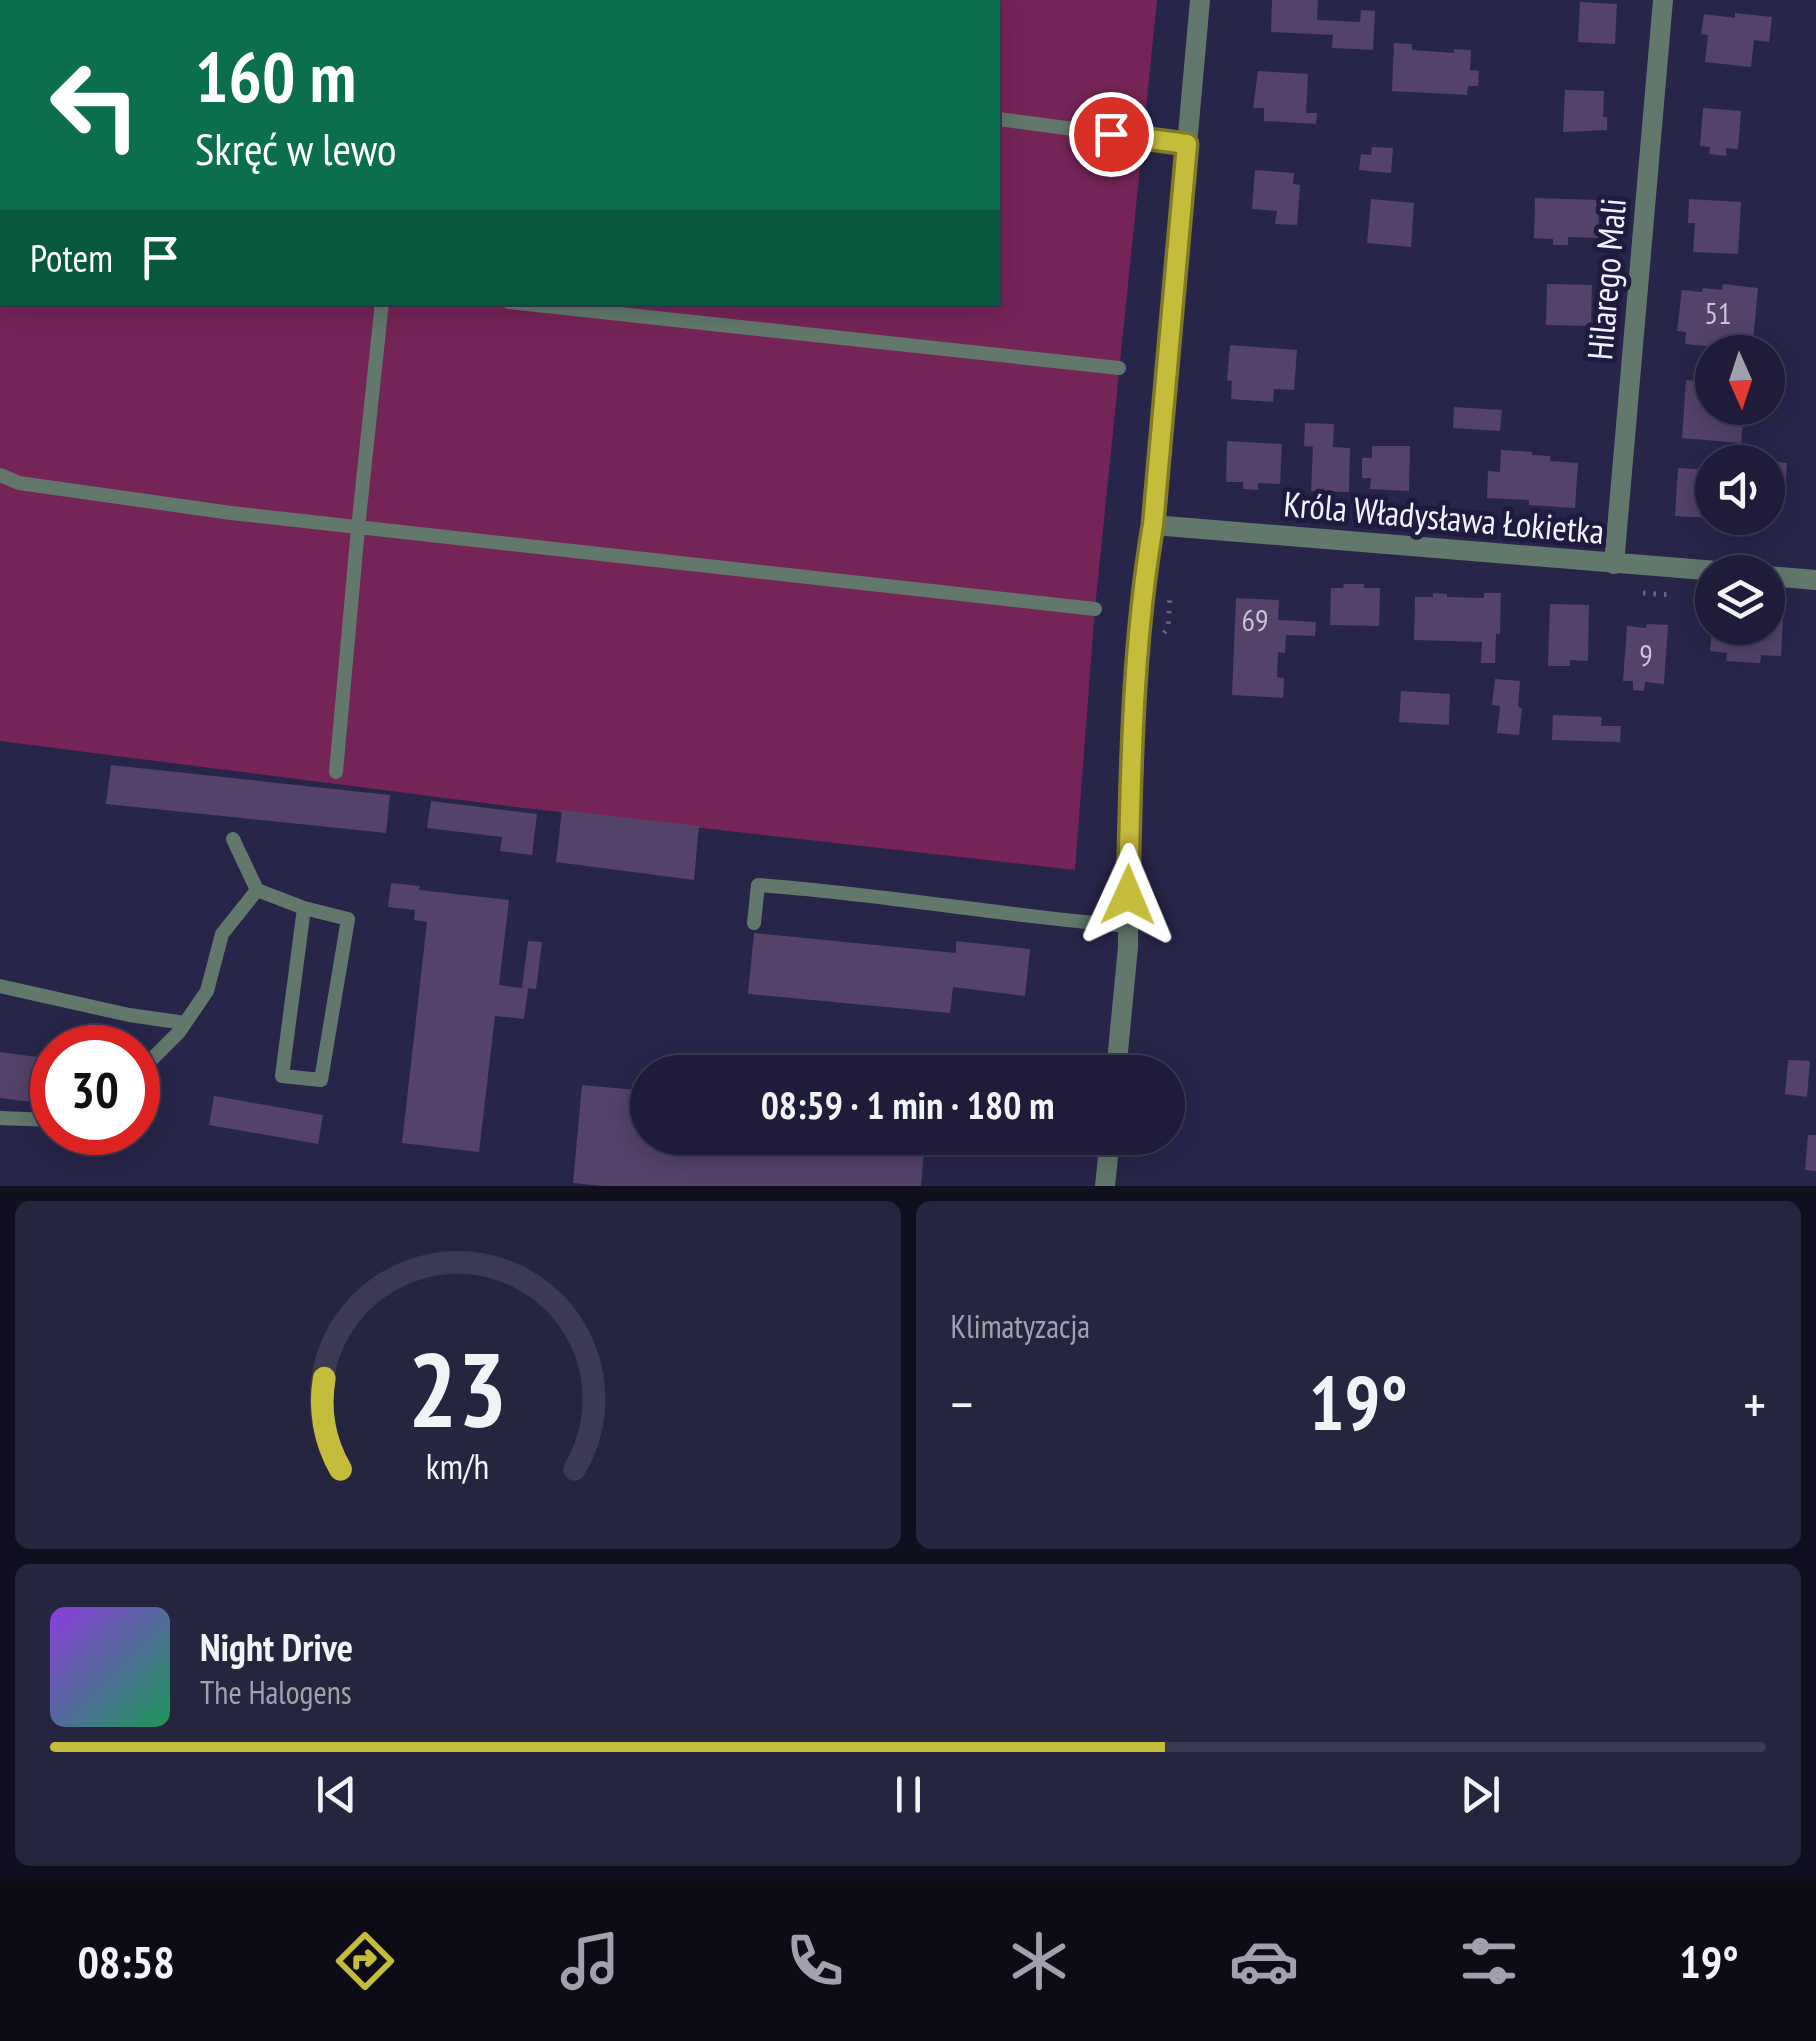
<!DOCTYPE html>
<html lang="pl">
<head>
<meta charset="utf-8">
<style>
  :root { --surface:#1e1c38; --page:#262540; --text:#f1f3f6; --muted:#a1a1ae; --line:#3c3a53; --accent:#c6bc3c }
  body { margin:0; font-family:"PT Sans Narrow",sans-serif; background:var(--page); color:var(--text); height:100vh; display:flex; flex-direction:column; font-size:38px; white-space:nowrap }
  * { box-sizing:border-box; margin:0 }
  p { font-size:32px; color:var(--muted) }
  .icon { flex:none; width:55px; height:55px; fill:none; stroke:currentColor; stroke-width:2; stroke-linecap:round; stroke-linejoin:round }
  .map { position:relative; height:1186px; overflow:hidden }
  .panel { display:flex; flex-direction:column; gap:15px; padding:15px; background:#100f1f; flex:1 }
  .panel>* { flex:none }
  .top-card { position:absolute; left:0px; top:0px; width:1000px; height:305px; box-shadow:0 5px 25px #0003,0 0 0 2px var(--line); background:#0b6e4f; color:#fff; overflow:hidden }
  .needle { width:65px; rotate:177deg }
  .buttons { position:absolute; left:1695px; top:335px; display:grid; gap:20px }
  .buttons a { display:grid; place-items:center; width:90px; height:90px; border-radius:50%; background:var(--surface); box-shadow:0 5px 25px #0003,0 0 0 2px var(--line); font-size:50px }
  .speed { position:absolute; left:30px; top:1025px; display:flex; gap:20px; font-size:50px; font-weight:700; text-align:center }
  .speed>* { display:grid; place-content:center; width:130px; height:130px; border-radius:50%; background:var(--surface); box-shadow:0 5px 25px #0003,0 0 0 2px var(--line); line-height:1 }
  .speed .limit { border:15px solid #d22; background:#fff; color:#111 }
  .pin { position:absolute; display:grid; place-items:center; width:85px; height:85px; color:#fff; margin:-42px; border:5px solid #fff; border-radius:50%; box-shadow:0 2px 10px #0007 }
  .me { position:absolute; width:110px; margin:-55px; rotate:1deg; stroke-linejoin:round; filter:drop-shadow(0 0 8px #0008) }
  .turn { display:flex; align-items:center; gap:35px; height:210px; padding:0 30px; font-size:45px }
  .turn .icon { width:130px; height:130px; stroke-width:2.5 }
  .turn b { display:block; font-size:70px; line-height:85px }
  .then { display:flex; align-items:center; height:95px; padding:0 30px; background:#0003; gap:20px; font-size:38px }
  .big { font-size:75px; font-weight:700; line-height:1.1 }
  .panel .card { flex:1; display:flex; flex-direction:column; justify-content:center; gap:15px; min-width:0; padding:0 35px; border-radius:15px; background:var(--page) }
  .panel .dial { align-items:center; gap:0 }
  .dial svg { height:260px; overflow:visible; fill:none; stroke:var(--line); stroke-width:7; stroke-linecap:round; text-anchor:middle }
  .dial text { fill:var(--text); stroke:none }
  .song { display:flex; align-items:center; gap:30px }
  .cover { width:120px; height:120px; border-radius:15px; background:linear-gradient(135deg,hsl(270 70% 55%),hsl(150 70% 35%)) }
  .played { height:10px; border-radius:5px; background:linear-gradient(90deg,var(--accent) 65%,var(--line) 65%) }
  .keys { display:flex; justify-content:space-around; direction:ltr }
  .heat { display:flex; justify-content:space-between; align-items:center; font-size:55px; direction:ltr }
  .panel .tiles { flex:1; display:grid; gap:15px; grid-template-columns:1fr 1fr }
  .card:last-child { grid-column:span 2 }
  .trip { position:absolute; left:630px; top:1055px; width:555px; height:100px; border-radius:50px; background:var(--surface); box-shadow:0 5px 25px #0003,0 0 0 2px var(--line); font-weight:700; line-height:100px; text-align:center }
  .dock { display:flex; height:160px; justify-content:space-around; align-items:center; background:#0c0b16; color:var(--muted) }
  .dock .icon { width:70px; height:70px }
  .dock .active { color:var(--accent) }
  .dock b { font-size:45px; color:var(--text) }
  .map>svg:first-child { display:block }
</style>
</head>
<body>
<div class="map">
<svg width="1816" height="1186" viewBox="0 0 1816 1186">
  <rect width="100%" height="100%" fill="#28254b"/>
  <path fill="#742457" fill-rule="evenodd" d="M0,0H1157L1095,608L1075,870L524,808L0,741ZM2,2H998V302H2Z"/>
  <path fill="#544269" d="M1272,0H1318L1317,20L1360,22L1361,10L1375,11L1373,50L1332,48L1333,35L1271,32Z
    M1580,2L1617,4L1615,44L1578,42Z
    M1735,13L1772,17L1769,42L1754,40L1751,67L1705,62L1708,35L1701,34L1704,14L1735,18Z
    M1394,43L1412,44V50L1454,53V49L1471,50L1470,70L1479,71L1478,86H1468L1467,95L1392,91Z
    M1258,71L1308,74L1306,113H1317L1316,124L1264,121V108H1253Z
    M1565,90L1604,91L1603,117H1607V130L1563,132Z
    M1703,108L1741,111L1738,149L1726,148V156L1709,154L1710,147L1700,146Z
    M1372,147L1393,148L1391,173L1359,170L1361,154L1371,155Z
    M1255,170L1294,173L1293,184L1300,185L1297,225L1275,224L1277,211L1252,209Z
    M1535,198L1599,200L1598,238L1568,237V245H1553V239L1534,238Z
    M1371,199L1414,203L1411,247L1367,243Z
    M1689,199L1741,202L1738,254L1693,252L1695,223H1688Z
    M1547,284L1592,285L1591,326L1546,325Z
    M1723,284L1758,288L1752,351L1685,344L1686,332L1677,331L1682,290L1702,292L1703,288L1722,290Z
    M1230,345L1297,350L1294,390L1274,389L1273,402L1231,399L1232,381L1227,380Z
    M1686,380L1712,382V408H1744L1741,443L1682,438Z
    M1454,407L1502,410L1500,431L1453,428Z
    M1305,423L1334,424L1333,447L1350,448L1349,492L1311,491L1313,447L1304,446Z
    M1227,441L1282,444L1280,484L1258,483V490L1243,489V482H1226Z
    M1372,446H1410L1409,491L1370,489L1371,478H1362V458H1372Z
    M1501,450L1532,452V455L1550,456V461L1578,463L1575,508L1529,505V500L1487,498L1488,471L1500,472Z
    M1768,461L1787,463L1785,495L1768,494Z
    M1678,468L1712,470V518L1675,516Z
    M1344,584H1364V588H1380L1379,626L1330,625L1331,588H1343Z
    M1433,593L1447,594V597L1484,598V593H1501L1500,634H1496L1495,663H1481L1482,642L1414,640L1415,597H1433Z
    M1236,598L1279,600L1278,620L1316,622L1315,636L1286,635L1285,653L1278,652L1277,677L1284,678L1283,698L1232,695Z
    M1550,604L1589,605L1588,661L1570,660V666H1548Z
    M1768,618L1783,619L1781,656L1761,655L1760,663L1726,661L1727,653L1710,651L1712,628H1768Z
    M1647,624L1668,625L1664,684L1645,682L1644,691L1633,690V681H1623L1627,626L1646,628Z
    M1495,679L1520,681L1518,707L1522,708L1519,735L1497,733L1500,706L1492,705Z
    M1401,691L1450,694L1449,725L1399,722Z
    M1553,715L1602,717L1601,726H1621L1620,742L1552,740Z
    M111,765L390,795L386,833L106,804Z
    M431,801L537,814L532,855L500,851L502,837L427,828Z
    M562,810L699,826L694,880L556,862Z
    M391,883L420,886L419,890L509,900L499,985L522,988L528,941L542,942L536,989L528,988L524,1019L495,1016L479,1152L402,1143L427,922L414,920L415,910L388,907Z
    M754,933L956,953V941L1030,949L1025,996L953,987L950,1013L748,994Z
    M0,1052L52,1059L47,1104L0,1098Z
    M1788,1060L1810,1061L1807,1097L1785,1094Z
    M582,1085L648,1091V1138H925L921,1186H602L573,1183Z
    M214,1096L323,1115L318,1144L209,1125Z
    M1808,1135H1816V1171L1805,1170Z"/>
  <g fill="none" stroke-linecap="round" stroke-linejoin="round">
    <path stroke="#656381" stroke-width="5" stroke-dasharray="2.5 8" stroke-linecap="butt" d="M1643,593L1671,595
      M1164,633L1168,628L1170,595"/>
    <path stroke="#62786d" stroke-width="14" d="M71,0L92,2
      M415,2L416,0
      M998,119L1187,144
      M0,242H2
      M509,302L1119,368
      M0,475L19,483L231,513L1095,609
      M336,772L358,528L382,302
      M257,890L304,908L348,919L321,1080L282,1076L304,908
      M754,923L758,885C882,894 1004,916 1128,926
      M0,986L129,1015L185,1023
      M138,1073L179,1032L207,991L222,934L257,890L233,839
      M0,1118L52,1120"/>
    <path stroke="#62786d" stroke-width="20" d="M1153,525L1729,572
      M1614,564L1663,0
      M1768,576L1816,580
      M1116,1072L1128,947L1129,803L1136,663L1142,587L1153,525L1200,0
      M1105,1186L1110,1138"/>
  </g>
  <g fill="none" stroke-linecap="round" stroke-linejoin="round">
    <defs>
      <path id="route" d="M1111,134L1187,144L1153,525C1132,648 1131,771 1128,895"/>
    </defs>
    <use href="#route" stroke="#817a27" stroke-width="25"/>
    <use href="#route" stroke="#c6bc3c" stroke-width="18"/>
  </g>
  <g text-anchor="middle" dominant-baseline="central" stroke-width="10" stroke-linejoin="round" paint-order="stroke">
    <g font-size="30" fill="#cac6d7">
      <text x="1718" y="312">51</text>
      <text x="1255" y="619">69</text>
      <text x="1646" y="654">9</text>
    </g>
    <g font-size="35" fill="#f2f2fc" stroke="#1f1b40">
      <text transform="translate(1606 279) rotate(-85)">Hilarego Mali</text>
      <text transform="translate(1444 517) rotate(5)">Króla Władysława Łokietka</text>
    </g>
  </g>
</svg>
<div class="buttons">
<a><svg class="needle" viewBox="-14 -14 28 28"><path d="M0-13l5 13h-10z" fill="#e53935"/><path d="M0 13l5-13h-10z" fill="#a1a1ae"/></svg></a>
<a><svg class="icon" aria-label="sound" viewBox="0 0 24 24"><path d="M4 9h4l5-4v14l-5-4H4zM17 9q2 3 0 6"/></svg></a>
<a><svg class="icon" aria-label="layers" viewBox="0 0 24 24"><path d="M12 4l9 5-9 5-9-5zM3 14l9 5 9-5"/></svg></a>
</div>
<div class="speed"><div class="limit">30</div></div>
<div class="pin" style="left:1111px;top:134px;background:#d93025"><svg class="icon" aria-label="arrive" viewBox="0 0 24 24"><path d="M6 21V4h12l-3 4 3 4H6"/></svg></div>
<svg class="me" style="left:1128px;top:895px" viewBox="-20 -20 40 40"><path d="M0-17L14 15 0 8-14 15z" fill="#c6bc3c" stroke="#fff" stroke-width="4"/></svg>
<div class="trip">08:59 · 1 min · 180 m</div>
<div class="top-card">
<div class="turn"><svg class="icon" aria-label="left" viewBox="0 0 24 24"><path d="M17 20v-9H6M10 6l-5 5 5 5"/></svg><div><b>160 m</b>Skręć w lewo</div></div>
<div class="then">Potem<svg class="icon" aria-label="arrive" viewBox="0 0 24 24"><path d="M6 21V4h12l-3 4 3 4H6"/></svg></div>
</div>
</div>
<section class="panel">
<div class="tiles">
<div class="card dial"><svg viewBox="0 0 100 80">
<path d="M14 69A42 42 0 1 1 86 69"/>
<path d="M14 69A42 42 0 0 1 9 41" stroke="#c6bc3c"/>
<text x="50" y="56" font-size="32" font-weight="700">23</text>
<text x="50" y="72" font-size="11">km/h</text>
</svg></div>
<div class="card"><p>Klimatyzacja</p>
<div class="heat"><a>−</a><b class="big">19°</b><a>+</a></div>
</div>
<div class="card">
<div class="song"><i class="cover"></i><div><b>Night Drive</b><p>The Halogens</p></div></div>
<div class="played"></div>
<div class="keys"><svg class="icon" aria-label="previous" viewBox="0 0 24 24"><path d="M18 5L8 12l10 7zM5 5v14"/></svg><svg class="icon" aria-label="pause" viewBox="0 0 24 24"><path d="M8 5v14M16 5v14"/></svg><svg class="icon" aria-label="next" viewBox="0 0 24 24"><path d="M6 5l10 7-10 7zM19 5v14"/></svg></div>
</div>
</div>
</section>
<nav class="dock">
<b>08:58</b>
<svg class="icon active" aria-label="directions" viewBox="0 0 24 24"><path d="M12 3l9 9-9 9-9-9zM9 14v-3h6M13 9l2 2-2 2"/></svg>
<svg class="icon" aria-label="music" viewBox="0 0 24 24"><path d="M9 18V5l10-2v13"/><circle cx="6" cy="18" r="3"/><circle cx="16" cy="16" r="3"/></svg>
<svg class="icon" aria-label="phone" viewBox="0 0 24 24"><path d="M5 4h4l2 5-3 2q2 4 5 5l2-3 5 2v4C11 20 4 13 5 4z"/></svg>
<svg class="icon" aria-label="climate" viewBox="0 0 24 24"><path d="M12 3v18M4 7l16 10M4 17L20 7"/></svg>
<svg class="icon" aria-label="car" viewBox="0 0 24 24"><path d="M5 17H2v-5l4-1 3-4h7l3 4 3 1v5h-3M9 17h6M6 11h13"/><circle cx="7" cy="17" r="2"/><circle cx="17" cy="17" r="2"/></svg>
<svg class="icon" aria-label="filters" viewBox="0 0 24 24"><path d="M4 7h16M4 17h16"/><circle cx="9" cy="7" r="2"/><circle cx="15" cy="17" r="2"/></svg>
<b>19°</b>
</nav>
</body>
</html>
